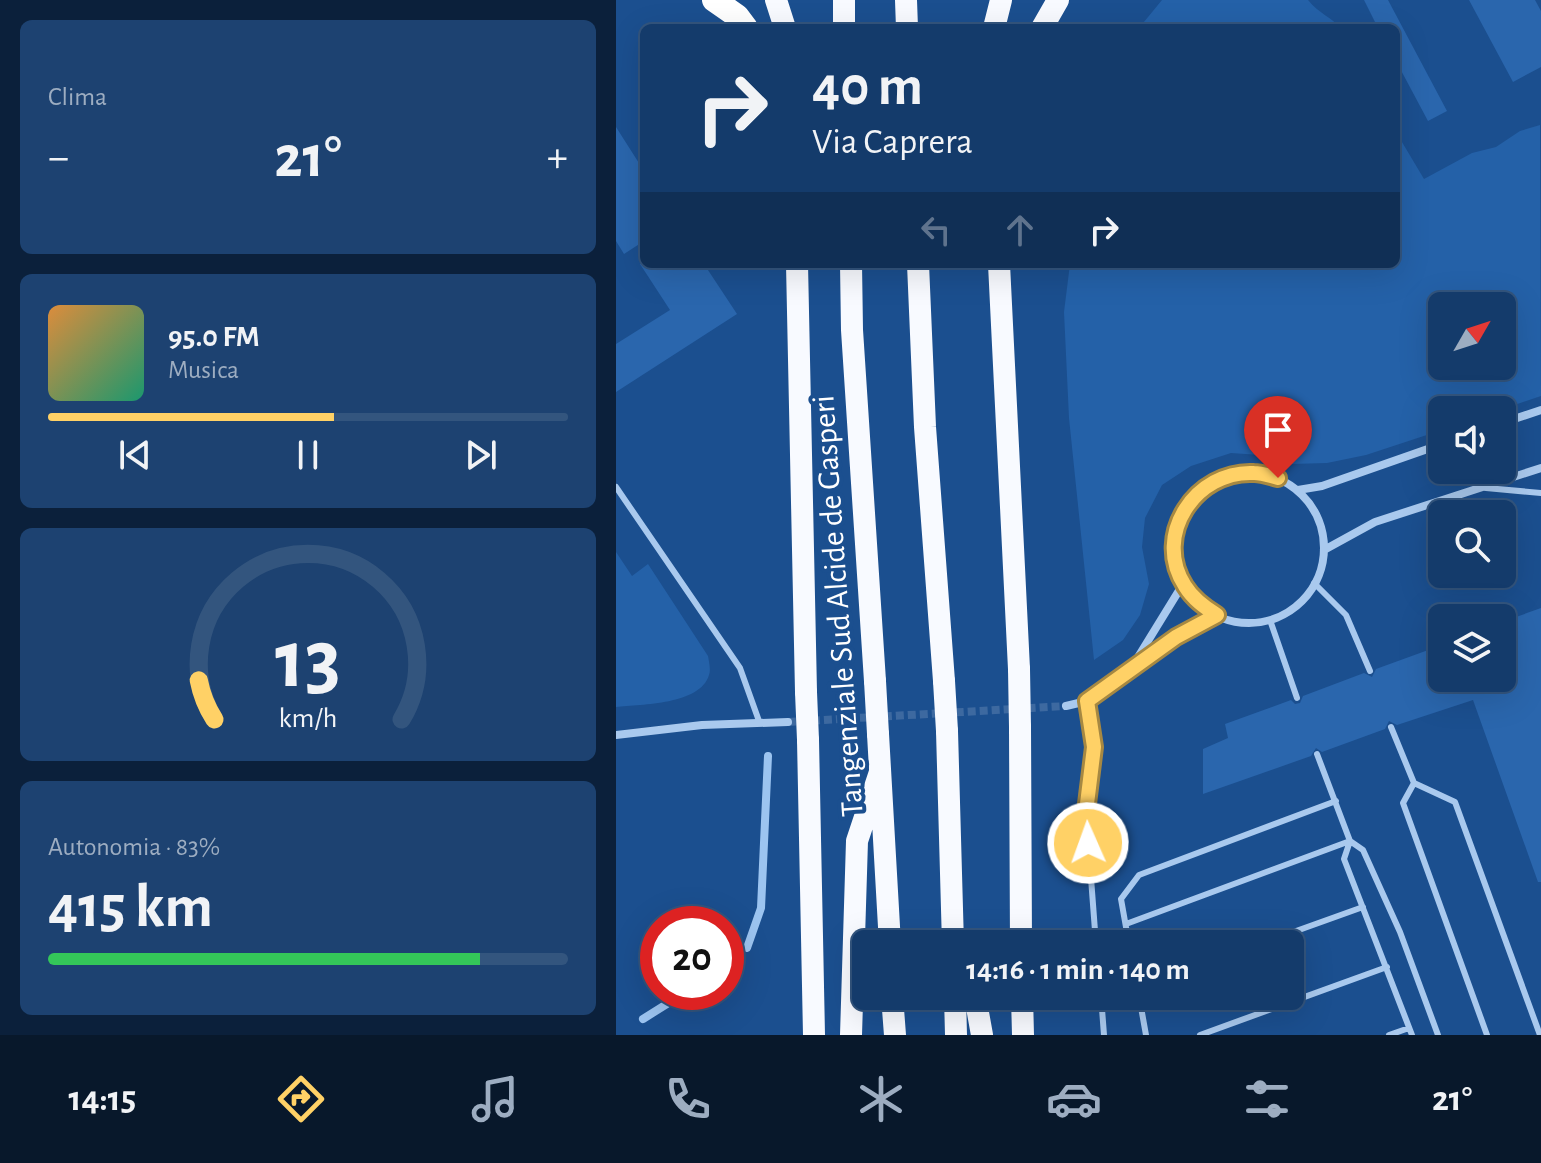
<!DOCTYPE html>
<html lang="it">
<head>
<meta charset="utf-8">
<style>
  :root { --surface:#143b6b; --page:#1d4271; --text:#f1f3f6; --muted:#9dadc1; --line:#33557e; --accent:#ffd166 }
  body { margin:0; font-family:"Alegreya Sans",sans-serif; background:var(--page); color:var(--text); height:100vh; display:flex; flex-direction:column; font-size:30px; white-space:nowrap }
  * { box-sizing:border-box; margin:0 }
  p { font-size:26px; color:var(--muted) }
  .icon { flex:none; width:44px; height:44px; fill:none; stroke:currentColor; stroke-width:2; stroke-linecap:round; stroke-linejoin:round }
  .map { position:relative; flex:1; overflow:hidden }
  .panel { display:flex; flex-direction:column; gap:20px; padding:20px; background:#0b203b; width:616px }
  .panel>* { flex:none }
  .guide { position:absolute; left:24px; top:24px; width:760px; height:244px; border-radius:12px; box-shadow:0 8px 32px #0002,0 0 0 2px var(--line); background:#143b6b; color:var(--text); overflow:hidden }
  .needle { width:52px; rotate:51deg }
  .buttons { position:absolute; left:812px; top:292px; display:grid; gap:16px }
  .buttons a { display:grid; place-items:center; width:88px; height:88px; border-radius:12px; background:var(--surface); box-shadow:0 8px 32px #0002,0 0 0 2px var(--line); font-size:40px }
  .speed { position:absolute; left:24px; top:906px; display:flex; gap:16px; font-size:40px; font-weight:700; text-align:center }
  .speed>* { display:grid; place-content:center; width:104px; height:104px; border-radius:50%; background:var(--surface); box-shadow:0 8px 32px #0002,0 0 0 2px var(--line); line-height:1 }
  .speed .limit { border:12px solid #d22; background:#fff; color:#111 }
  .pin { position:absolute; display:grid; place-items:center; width:68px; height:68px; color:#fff; margin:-82px -34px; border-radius:50% 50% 50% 0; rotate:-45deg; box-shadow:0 0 8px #0007 }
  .pin .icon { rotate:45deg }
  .me { position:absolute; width:88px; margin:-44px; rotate:358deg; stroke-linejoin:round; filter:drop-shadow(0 0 6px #0008) }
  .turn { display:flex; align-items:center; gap:28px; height:168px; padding:0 40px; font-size:36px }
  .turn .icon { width:104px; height:104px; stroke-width:2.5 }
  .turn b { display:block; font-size:56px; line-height:68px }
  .lanes { display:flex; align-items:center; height:76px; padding:0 40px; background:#0003; justify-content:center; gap:40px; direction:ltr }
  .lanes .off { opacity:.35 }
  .big { font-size:60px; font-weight:700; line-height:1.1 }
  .panel .card { flex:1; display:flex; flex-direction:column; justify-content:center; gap:12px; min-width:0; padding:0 28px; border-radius:12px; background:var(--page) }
  .panel .dial { align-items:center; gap:0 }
  .dial svg { height:208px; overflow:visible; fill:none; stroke:var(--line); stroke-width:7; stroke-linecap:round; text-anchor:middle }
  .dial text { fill:var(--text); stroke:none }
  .song { display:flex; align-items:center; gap:24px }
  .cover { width:96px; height:96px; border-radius:12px; background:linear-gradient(135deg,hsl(30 70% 55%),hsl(160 70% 35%)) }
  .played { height:8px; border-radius:4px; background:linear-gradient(90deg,var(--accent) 55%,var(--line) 55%) }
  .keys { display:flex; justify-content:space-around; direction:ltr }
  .heat { display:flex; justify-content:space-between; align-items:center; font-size:44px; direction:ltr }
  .charge { height:12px; border-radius:6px; background:linear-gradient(90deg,#34c759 83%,var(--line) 0) }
  .trip { position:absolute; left:236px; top:930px; width:452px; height:80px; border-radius:12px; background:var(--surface); box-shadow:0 8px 32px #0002,0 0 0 2px var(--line); font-weight:700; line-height:80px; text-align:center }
  .tabs { display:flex; height:128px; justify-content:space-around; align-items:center; background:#08182b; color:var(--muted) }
  .tabs .icon { width:56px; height:56px }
  .tabs .active { color:var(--accent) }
  .tabs b { font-size:36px; color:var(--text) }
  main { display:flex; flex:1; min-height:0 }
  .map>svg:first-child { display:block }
</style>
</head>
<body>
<main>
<section class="panel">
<div class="card"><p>Clima</p>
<div class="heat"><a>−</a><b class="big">21°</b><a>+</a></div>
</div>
<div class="card">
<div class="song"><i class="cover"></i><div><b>95.0 FM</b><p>Musica</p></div></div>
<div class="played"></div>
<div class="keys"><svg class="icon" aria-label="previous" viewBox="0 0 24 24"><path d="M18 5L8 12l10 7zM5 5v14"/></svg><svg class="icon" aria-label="pause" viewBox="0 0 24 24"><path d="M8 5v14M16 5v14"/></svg><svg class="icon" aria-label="next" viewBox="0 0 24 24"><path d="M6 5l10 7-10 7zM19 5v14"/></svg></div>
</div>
<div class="card dial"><svg viewBox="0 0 100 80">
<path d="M14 69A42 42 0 1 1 86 69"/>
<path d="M14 69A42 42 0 0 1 8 54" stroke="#ffd166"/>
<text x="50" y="56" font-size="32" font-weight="700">13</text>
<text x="50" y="72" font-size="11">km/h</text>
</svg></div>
<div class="card"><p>Autonomia · 83%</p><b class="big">415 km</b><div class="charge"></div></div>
</section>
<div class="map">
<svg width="925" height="1035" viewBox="0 0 925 1035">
  <rect width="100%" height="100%" fill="#1b4f8f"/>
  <path fill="#2461a8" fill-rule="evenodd" d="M546,0H692C703,14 716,17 724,28H523Z
    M924,125L925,396L884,410H826V430L750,455L711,463L675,464L644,455L615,453L575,466L546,485L529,518L526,547L533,584L524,615L507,640L478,660L453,418L448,312L454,264H780V132L808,179L856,153L880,147L904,131ZM826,306H886V366H826Z
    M0,552L16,576L32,564L92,656C93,662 95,670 93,675C84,705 26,704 0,707Z"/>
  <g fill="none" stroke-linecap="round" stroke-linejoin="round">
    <path stroke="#9cc4f0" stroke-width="8" d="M131,948L145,908L152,756
      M27,1019L70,992"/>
  </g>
  <path fill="#2a66ad" d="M748,0H772L831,111L812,121L780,61V28H762Z
    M853,0H919L925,11V67L897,82Z
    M0,127L28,171V241L8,254L0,241Z
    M24,264H88L121,314L0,392V344L54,310Z
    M925,608V882H922L857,700L781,725L773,721L769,729L706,752L700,748L695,756L587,794V749L612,738L609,724L675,700L679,704L684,703L687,696L748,673L756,677L760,669L826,645V678H886V622Z"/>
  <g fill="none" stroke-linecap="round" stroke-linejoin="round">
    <path stroke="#3d69a0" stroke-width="8" stroke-dasharray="8 4" stroke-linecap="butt" d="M172,722L450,706"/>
    <path stroke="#a9c9ee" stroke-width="6" d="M0,487L124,668L143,721
      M870,488L925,493
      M698,583L730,615L754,671
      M654,620L681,698
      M471,701L478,747L470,812L480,944
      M775,727L798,783L839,802L924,1035
      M701,754L734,841L747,850L784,932L822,1035
      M798,783L787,803L871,1035
      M734,841L728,859L796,1035
      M510,924L734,841
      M513,944L505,899L523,875L720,801
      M644,944L747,907
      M485,996L488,1035
      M523,996L530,1035
      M584,1035L771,967
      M773,1035L793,1028"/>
    <path stroke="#a9c9ee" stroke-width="8" d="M886,423L925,410
      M558 548a75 75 0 1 1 150 0a75 75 0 1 1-150 0Z
      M682,490L706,486L826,444
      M708,550L759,522L925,468
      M519,662L567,584
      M450,706L471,701L560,637L601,615
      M0,735L86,725L172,722"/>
    <path stroke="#f8faff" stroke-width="22" d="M160,0L169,28
      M228,0V28
      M290,0L291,28
      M378,28L385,0
      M426,28L442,0
      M181,264L190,692
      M235,264L236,330L259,681
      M302,264L309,427L328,681
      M383,264L403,669
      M404,727L405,944
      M331,731L337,944
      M262,734L274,944
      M192,740L198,1035
      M276,996L279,1035
      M339,996L340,1035
      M359,996L366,1035
      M406,996L407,1035
      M235,1035L241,841L264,772"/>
    <path stroke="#fff" stroke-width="24" d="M98,0L121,16L130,28"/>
    <path stroke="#f8faff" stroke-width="22" d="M403,669L404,727
      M259,681L262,734
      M328,681L331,731
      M190,692L192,740"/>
  </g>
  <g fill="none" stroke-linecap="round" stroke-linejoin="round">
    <defs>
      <path id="route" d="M472,843L470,812L478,747L471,701L560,637L601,615C588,607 577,599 569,586C536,535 580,470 638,473C646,473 654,476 662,478"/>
    </defs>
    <use href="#route" stroke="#a68842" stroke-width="20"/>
    <use href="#route" stroke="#ffd166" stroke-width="14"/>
  </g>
  <g text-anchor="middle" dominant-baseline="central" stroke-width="8" stroke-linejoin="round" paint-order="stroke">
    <g font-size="32" fill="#fff" stroke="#1b4f8f">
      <text transform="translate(222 606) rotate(-94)">Tangenziale Sud Alcide de Gasperi</text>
    </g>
  </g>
</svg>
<div class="buttons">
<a><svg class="needle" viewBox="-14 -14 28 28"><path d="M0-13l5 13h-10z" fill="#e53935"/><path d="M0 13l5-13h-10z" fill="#9dadc1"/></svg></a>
<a><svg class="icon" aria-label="sound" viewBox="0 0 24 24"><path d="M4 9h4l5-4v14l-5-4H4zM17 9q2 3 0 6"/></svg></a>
<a><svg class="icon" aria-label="search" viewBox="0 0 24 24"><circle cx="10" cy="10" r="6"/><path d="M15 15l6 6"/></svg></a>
<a><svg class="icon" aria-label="layers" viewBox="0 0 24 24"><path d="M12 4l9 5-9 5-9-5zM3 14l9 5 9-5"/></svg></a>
</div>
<div class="speed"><div class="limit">20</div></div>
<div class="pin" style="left:662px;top:478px;background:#d93025"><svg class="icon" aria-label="arrive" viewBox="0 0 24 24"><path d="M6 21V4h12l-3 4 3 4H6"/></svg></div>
<svg class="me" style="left:472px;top:843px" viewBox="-20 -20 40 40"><circle r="17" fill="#ffd166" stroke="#fff" stroke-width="3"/><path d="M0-11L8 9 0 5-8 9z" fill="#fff"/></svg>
<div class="trip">14:16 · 1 min · 140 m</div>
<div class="guide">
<div class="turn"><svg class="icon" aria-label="right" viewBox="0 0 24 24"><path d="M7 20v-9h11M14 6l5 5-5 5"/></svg><div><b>40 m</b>Via Caprera</div></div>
<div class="lanes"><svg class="icon off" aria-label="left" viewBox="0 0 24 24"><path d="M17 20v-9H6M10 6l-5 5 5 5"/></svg><svg class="icon off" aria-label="ahead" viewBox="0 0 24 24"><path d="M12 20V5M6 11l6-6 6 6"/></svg><svg class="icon" aria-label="right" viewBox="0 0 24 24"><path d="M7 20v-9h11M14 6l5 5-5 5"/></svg></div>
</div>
</div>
</main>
<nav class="tabs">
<b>14:15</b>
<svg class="icon active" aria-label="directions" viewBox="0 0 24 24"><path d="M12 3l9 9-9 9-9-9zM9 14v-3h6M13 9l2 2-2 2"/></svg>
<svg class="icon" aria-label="music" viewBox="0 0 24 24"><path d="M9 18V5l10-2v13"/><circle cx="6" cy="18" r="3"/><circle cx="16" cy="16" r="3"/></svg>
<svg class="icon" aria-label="phone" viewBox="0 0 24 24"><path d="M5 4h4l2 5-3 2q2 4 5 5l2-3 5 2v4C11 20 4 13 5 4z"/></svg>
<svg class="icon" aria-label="climate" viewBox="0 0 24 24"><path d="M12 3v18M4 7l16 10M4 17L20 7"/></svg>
<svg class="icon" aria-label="car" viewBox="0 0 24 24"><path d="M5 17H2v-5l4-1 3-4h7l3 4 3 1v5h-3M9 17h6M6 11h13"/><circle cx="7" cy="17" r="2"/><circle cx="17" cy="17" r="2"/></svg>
<svg class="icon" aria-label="filters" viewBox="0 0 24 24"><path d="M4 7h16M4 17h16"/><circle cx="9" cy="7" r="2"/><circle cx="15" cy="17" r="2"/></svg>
<b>21°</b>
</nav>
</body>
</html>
